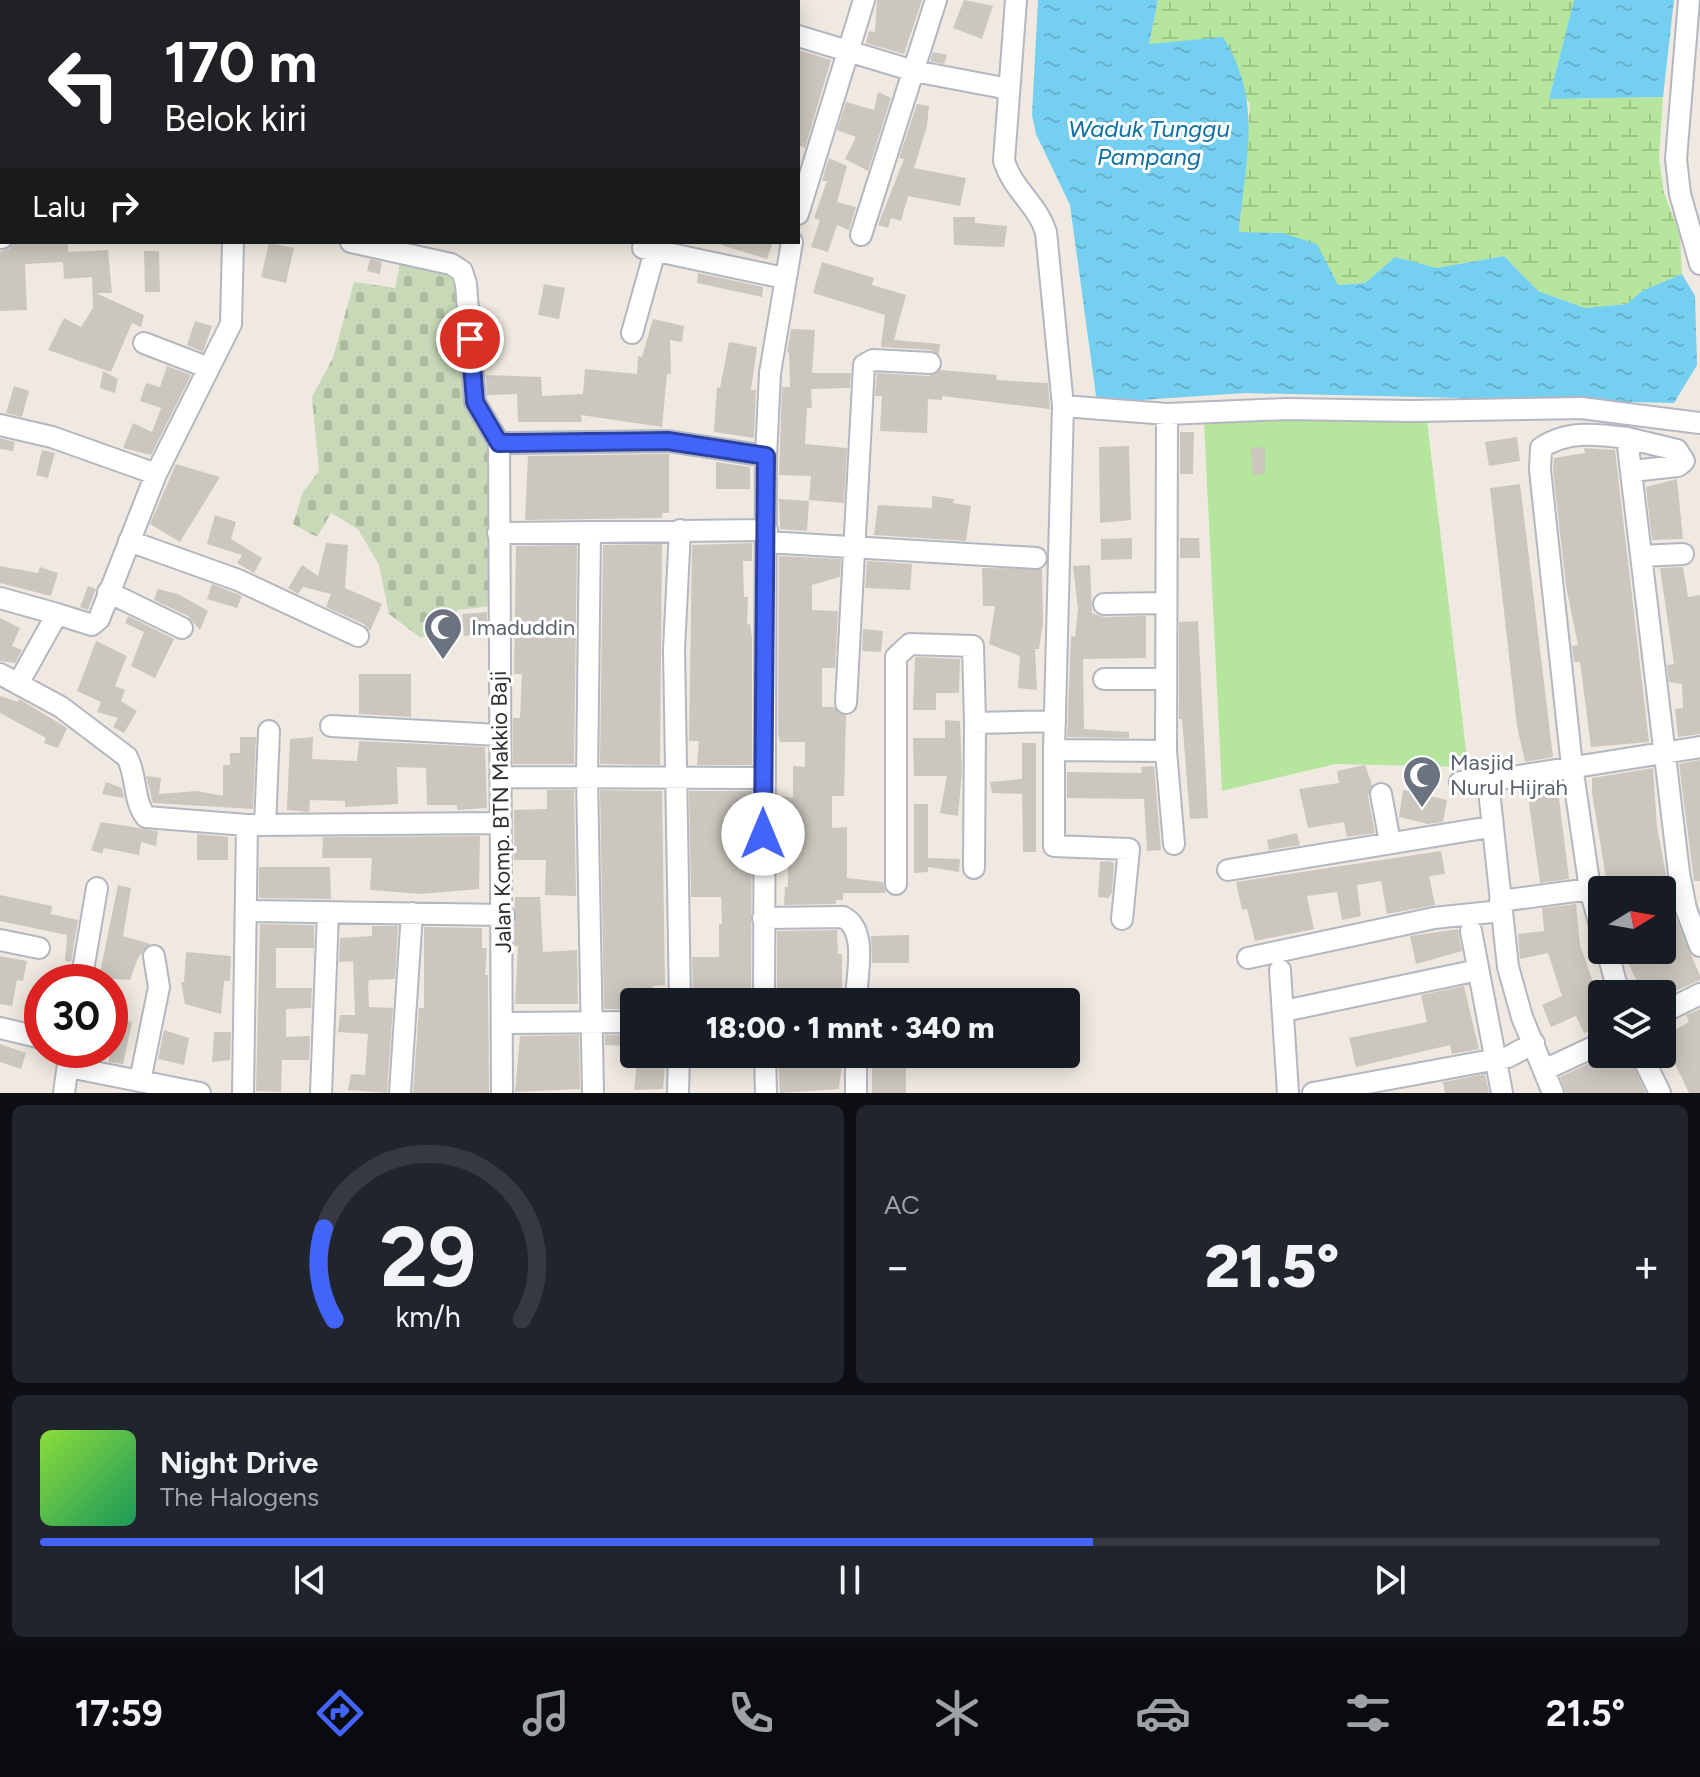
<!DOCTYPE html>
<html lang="id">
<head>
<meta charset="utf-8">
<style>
  :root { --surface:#171b24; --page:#20242c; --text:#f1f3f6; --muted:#9ea1a6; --line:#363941; --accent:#4264fb }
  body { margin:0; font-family:Figtree,sans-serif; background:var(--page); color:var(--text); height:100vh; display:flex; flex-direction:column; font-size:30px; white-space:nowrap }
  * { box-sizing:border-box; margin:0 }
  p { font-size:26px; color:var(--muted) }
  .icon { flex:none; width:44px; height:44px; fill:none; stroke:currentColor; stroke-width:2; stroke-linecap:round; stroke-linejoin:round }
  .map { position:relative; height:1093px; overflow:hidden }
  .details { display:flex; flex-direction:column; gap:12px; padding:12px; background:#0d0f14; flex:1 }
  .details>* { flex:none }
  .top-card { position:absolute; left:0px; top:0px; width:800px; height:244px; box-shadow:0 4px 20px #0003; background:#202124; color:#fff; overflow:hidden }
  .needle { width:52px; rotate:79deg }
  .buttons { position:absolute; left:1588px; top:876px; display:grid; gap:16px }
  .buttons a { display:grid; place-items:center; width:88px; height:88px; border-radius:8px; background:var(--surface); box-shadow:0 4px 20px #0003; font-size:40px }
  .speed { position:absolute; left:24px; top:964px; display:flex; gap:16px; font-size:40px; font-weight:700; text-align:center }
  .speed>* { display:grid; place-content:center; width:104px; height:104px; border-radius:50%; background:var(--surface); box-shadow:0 4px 20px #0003; line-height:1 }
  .speed .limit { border:12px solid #d22; background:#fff; color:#111 }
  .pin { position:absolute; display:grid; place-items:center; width:68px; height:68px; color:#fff; margin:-34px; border:4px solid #fff; border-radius:50%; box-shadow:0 2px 8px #0007 }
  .me { position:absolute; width:88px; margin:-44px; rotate:0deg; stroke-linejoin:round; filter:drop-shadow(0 0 6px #0008) }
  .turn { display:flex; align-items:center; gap:28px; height:168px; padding:0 32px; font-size:36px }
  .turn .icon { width:104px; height:104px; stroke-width:2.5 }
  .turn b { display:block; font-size:56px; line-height:68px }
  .then { display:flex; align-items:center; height:76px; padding:0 32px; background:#0003; gap:16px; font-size:30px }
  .big { font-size:60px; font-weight:800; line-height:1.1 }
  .details .widget { flex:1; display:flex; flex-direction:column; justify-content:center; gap:12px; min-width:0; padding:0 28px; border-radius:12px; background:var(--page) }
  .details .dial { align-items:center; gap:0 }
  .dial svg { height:208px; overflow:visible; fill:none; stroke:var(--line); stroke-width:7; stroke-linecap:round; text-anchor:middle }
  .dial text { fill:var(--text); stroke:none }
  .song { display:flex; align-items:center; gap:24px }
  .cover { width:96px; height:96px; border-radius:12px; background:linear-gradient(135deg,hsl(90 70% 55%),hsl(150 70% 35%)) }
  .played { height:8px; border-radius:4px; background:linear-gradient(90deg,var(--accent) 65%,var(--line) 65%) }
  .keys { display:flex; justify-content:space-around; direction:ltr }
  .heat { display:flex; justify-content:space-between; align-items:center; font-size:44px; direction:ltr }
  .details .tiles { flex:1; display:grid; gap:12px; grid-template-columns:1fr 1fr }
  .widget:last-child { grid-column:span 2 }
  .trip { position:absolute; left:620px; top:988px; width:460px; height:80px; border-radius:8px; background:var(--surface); box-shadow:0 4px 20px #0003; font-weight:800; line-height:80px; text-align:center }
  .menu { display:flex; height:128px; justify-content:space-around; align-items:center; background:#090b0e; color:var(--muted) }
  .menu .icon { width:56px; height:56px }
  .menu .selected { color:var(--accent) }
  .menu b { font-size:36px; color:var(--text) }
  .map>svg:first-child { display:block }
</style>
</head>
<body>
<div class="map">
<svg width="1700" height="1093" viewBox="0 0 1700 1093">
  <defs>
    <pattern id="wetland-marsh" width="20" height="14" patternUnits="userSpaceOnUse" patternTransform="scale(2)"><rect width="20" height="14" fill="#b6e59e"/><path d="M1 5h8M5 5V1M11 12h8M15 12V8" fill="none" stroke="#9dc588"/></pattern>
    <pattern id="cemetery-stones" width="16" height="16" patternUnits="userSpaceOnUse" patternTransform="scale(2)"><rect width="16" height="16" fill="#c8d9b8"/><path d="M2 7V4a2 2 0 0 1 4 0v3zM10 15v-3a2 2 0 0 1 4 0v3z" fill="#acbb9e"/></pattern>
    <pattern id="water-ripples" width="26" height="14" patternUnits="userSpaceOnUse" patternTransform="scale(2)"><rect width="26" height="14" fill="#75cff0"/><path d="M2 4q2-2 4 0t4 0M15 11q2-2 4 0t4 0" fill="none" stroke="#66b2ce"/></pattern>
  </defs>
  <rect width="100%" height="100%" fill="#efe9e1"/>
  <path fill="#b6e59e" d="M1204,421H1427L1468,767L1335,764L1222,791Z"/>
  <path fill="url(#wetland-marsh)" d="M1158,0H1574L1549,99L1663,97L1659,159L1664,193L1680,234L1682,274L1642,291L1627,304L1585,308L1538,291L1504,256L1437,268L1395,257L1365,283L1337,285L1282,233L1239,232L1250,103L1180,43L1149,44Z"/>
  <path fill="url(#cemetery-stones)" d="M400,264L457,273L492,446V606L458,610L445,627L421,638L389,614L379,565L358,529L331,513L317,537L293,524L303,492L319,471L312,397L333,358L354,282L395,288Z"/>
  <path fill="url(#water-ripples)" d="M1038,0H1158L1149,44L1223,37C1264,102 1245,159 1239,232L1282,233L1317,244L1338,285L1365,283L1395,257L1437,268L1504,256L1538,291L1585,308L1627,304L1642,291L1682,274L1695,296L1697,365L1674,403L1245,393L1097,403L1070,205L1036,134L1032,115Z
    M1574,0H1674L1663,97L1549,99Z"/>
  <path fill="#cbc7bf" d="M877,0H922L904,54L866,43L869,31L875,32Z
    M964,0L993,6L982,39L953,28Z
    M798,50L831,60L805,148L798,145Z
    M933,52L947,55L944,64L930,61Z
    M878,92L891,98L868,171L845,159L856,137L837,130L846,102L874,110Z
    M917,104L929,106L927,126L914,168L966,178L960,206L908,196L901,221L891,218L888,228L878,225L904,159L899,158Z
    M829,158L847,166L837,202L856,207L849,230L837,225L828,252L811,247L820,220L814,218L827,181H822Z
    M953,217H975V223L1007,226L1004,247L954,245Z
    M14,242H68V252L108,250L112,293H96L144,315L141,327L132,323L111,372L48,350L64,318L81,327L93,308L92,277L64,279L63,262L25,264L27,310L0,311V251L9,249Z
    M721,242H773L767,259L721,245Z
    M269,243L294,248L286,283L261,277Z
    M144,251H159L160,292H145Z
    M370,259L382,262L380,274L367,271Z
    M822,262L874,278L872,285L906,295L894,340L940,344L939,354L931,350L881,347L885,315L813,293Z
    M698,273L763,287L762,297L697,283Z
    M544,284L565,288L559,319L538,315Z
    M653,319L684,326L682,342L670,340L671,374H667L662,427L581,415L582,422H518L517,394L487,395L486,375L541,377L542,396L583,394L585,369L637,374L638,356L642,357Z
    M195,321L212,326L203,352L187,345Z
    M791,329L815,330L812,373H851L850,388L811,389L812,408H807L805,444L847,448L844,503L809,500L811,476L779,475L782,387H790L789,353L787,352Z
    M729,342L757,347L751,390H756L754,438L714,432L717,387L720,388Z
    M167,366L191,375L151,455L123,448L133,423L152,432L161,408L140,401L146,383L160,387Z
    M941,370L997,375L996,380L1048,383L1050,409L942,396V400L928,399L927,433L880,431L882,396H875L877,373L929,376Z
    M103,371L118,379L115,393L100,388Z
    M14,386L29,391L22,417L6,413Z
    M1180,432H1194L1193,474H1180Z
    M1517,437L1520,461L1489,466L1485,442Z
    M0,438L15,442L13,451L0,449Z
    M1129,446L1131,520L1100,523L1099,447Z
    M1265,447V473L1253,476L1251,448Z
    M1584,448L1615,450L1649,742L1591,747L1580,662H1574L1572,646L1578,645L1566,586L1553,470L1554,458L1585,453Z
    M42,450L55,453L48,478L36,475Z
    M669,454V513H662V518L525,520L528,456Z
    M716,462L750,467V489H716Z
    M176,464L220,477L180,542L150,524Z
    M1677,479L1683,539L1652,540L1646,487Z
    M1520,484L1553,757L1525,762L1517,726L1490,488Z
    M932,496L954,499L953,503L971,506L966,541L874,535L878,505L932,508Z
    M779,499L809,501L807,531L780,529Z
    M215,515L236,522L231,539L262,558L254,573L237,563L242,555L207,544Z
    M1132,538V559L1101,560V539Z
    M1180,538H1199L1200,558H1180Z
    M326,543L348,545L345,588L382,604L370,631L364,624L326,607L331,594L303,587L298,594L288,588L302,565L318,576Z
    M752,543V561H743L744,597H748L747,624H750L752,638V765H697L699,741H689L692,545Z
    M662,544L660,765L600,764L603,545Z
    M577,545L574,764H513V718H520L522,674H514L516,546Z
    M779,556L841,559L840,577L812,585V610L838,611L835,668H822V707H834L846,716L844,796H832V828L847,827V878L883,882L886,893H843V900H836V904L784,905L785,887H788L787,824L778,823V796L793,798V766L805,767V742H780L778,734Z
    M867,561L912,564L910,590L865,588Z
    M1090,565L1092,613L1104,617L1146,616V658L1083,659L1084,729L1129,732V738L1067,737L1071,636L1075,637L1078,609L1073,566Z
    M0,566L38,573L40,567L58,573L51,596L0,583Z
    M1683,567L1688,597L1700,595V734L1678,737L1675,709L1683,708L1682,684L1669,682L1667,665L1674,664L1660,568Z
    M982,568L1042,569L1043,622L1039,649H1035L1037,690L1018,688L1020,656L989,644L995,606H983Z
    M212,584L242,596L237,608L207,599Z
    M88,586L96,589L88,610L80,607Z
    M158,589L178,594L208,611L200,630L188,616L154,600Z
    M487,612V633L464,636L462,614Z
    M128,616L174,639L155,678L131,666L144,632L125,623Z
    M0,618L20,628L12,646L22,650L15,663L0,661Z
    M1198,621L1208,818L1190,819L1182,719H1179V622Z
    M863,629L883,631L881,652L862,651Z
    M96,641L127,656L115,686L125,690L121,701L137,711L124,733L113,727L118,718L97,712L101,702L77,691Z
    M915,657L960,659L959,693H936V710H913Z
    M359,674H411V717L359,714Z
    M0,696L18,702L19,699L67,728L58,748L44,743L46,738L0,713Z
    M945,720L960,721L962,772L958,816L940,813L947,776H914L913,738H945Z
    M240,737H256L253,809L153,803L146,776L161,778L159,794L197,791L223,796V765H230V753H240Z
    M313,737L312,759L357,761L359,741L485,747L487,808L457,810V805H427L426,768L397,767L398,804L345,807V801L310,800L309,812L287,810L290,739Z
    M1022,743H1036V852H1023L1022,794L992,793L990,782L1022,779Z
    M1700,760V881H1694L1679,764Z
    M1365,765L1372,785L1368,796L1375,833L1347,837L1344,822L1308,828L1299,789L1339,783L1337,771Z
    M1154,766L1161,850L1147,851L1144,799L1067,798V772L1142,773L1141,767Z
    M1653,768L1657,827L1673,911L1700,976V980L1668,994H1643L1622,950H1662V890H1608L1592,793V778Z
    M106,782L122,788L124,798L102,794Z
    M1557,783L1569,879L1540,883L1527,788Z
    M547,790H574L576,896L545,895L546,860H514V810L547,809Z
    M600,790L662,791L665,985L653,986L652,1002H634V1009H604Z
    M1403,790L1447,800L1443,822L1428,824L1399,817Z
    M689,791H752L751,1002H724V994H693L692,957H719V924H722L721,897H691Z
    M914,804H928V858L960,859L959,872L928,867V872L914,873Z
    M101,822L158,831L156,846L141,842L139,855L104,848L102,854L91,850Z
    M1297,833L1300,845L1269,850L1267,840Z
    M197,834L228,837V860H197Z
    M480,836L479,889L421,894L370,890L372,858H322L323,837Z
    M1441,851L1445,874L1429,876L1435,905L1387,914L1381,881L1357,885L1361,916L1342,920L1337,892L1307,896L1314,929L1255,941L1247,909L1242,910L1236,882Z
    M1109,861L1114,863L1112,893L1108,898L1098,897L1100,862Z
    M259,867H330L331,899L259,898Z
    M118,885L131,888L123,936L150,944L138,958L130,980L99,978Z
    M0,895L52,906L51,914L78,920L71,962L65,961L67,935L0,921Z
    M515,897H540L543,952L577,950L578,1004H515L518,946H514Z
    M1576,904L1580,945L1602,1008V1025L1584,1033L1576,1016L1551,1027L1542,1005L1562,996L1548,953L1520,959L1518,934L1544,931L1542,908Z
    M260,924L314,925V948H276V988H312L311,1008L286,1009V1037L310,1036L309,1060H282L281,1092L256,1091Z
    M372,926H398L395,979L369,980L368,985L369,1007L393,1008L387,1093L348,1090L351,1074L365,1075L368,1034L338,1032L340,1015H355L353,961L339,962L340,938L372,936Z
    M424,927L482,928V948H487L485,975H488L489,1093H413L419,1008H424Z
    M1458,929L1462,951L1416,964L1410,936Z
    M837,930L838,954H842V1002H777V931Z
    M909,935V963H872L871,936Z
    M186,952L231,956L230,981H224L221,1014L185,1004L181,982H184Z
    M0,956L27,961L23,981L17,980L12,1006L0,1004Z
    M1464,986L1479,1049L1452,1054L1450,1045L1356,1067L1349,1038L1427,1022L1421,995Z
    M870,988H898V1002H869Z
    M1700,1009V1093H1689L1662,1037L1689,1022L1686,1015Z
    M110,1015L132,1022L123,1064L109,1062Z
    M164,1030L189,1038L184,1065L158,1059Z
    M214,1032H231L230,1060L212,1062Z
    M579,1035L580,1089L515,1092L520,1036Z
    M605,1035H633V1046L605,1045Z
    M0,1044L26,1053L21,1069L0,1062Z
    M638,1054H666L663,1089L634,1090Z
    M728,1054H752V1066L729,1067Z
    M778,1054H843L839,1089L780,1093Z
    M872,1054H925L926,1066L906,1067V1093H872Z
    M1609,1054H1628L1646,1093H1566L1560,1077Z
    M1485,1074L1489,1093H1445L1443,1082Z"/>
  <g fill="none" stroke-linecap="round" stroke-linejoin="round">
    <defs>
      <path id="minor" d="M277,0L278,2
        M686,0L692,2
        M1016,0L1004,161C1013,190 1037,204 1046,232L1063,406L1054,750L1166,751
        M1689,0L1676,159L1680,194L1700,264
        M151,2L152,0
        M318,2L319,0
        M420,2L421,0
        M798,36L914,71L1009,89
        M0,115H2
        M798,214L864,0
        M861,235L936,0
        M0,238H2
        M351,242L451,264L462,271L466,284L475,402L499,443L502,1093
        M643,248L784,278
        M632,333L655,251
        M144,343L209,368
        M1063,406L1167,414L1286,409L1412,411L1581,408L1700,423
        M1167,414L1166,751L1174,844
        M0,425L52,437L156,474
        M1627,438L1677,450L1684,461L1678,466L1632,471
        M499,443L668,441L766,456
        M680,530L674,649L680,1002
        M590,532L587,779L593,1093
        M498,533L767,530
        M129,541L238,580L358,636
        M766,542L1036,558
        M1641,556L1683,554
        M108,592L182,628
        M0,598L57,614L18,684
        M1104,604L1165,603
        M57,614L92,625L99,619L156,474L231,324L233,242
        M0,674L61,707L127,757C137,775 133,801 146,817L247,825
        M1104,679H1165
        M846,703L864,365L873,360L930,363
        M331,726L499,735
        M1054,750V846L1129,849L1122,919
        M500,777L763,778
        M1460,782L1488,781
        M1381,794L1390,842
        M265,825L269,731
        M974,868L975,723L1055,721
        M1228,870L1490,827
        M896,884V657L910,644L973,646L975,723
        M1500,901L1590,889
        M247,911L504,915
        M763,918L843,917C869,930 856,977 856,1002
        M1471,931L1502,1093
        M1602,933L1590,889L1572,766L1540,470L1541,448C1567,430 1597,434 1627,438L1679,873L1686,909L1700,946
        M0,940L39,948
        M1607,950L1619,994
        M1248,958L1434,918L1501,911
        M1280,970L1288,1093
        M81,982L97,888
        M764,1002L766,456L770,373L792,242
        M1284,1011L1478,970
        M1662,1013L1700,994
        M503,1023L634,1022
        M0,1028L42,1038
        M765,1054L766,1093
        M856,1054V1093
        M1641,1054L1660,1093
        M69,1067L200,1093
        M1544,1070L1602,1043
        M140,1081L159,987L154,956
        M64,1093L70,1050
        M243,1093L247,825L501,823
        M321,1093L328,912
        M400,1093L412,913
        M678,1093L679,1054
        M1313,1093L1508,1057L1534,1043
        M1553,1093L1522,1017L1508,967L1488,781L1700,747"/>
    </defs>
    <use href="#minor" stroke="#b4b7c1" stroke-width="24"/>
    <use href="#minor" stroke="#fff" stroke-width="20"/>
  </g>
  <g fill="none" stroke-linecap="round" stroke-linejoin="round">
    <defs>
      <path id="route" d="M470,339L475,402L499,443L668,441L766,456L763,834"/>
    </defs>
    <use href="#route" stroke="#2b41a3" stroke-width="20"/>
    <use href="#route" stroke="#4264fb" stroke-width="14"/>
  </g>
  <defs>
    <symbol id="mosque-pin" viewBox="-11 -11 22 30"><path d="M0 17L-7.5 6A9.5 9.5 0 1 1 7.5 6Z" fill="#6b7280" stroke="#fff"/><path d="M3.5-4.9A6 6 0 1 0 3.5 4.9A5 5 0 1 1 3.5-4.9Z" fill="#fff"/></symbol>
  </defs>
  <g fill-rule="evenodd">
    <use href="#mosque-pin" x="421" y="605" width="44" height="60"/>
    <use href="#mosque-pin" x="1400" y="753" width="44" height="60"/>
  </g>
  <g text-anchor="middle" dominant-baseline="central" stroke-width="6" stroke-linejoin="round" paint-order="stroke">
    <g font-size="22" fill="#5b616d" stroke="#fff" text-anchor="start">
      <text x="471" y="627">Imaduddin</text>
      <text x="1450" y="762">Masjid<tspan x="1450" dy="25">Nurul Hijrah</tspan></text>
    </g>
    <g font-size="22" fill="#2e2e2e" stroke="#fff">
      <text transform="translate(501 812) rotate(-91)">Jalan Komp. BTN Makkio Baji</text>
    </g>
    <g font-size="24" font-style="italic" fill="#0d6fa3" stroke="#fff">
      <text x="1149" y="128">Waduk Tunggu<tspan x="1149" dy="28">Pampang</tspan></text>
    </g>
  </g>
</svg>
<div class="buttons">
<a><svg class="needle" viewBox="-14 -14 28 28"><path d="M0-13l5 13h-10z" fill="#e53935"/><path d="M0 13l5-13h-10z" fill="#9ea1a6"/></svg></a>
<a><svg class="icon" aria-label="layers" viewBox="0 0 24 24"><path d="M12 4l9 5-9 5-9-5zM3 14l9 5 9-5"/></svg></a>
</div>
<div class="speed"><div class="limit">30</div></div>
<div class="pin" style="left:470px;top:339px;background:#d93025"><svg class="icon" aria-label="arrive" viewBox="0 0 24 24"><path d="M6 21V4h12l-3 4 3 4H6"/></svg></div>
<svg class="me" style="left:763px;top:834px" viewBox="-20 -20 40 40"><circle r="19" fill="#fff"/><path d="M0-13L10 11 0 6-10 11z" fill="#4264fb"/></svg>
<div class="trip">18:00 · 1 mnt · 340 m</div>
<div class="top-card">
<div class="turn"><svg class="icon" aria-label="left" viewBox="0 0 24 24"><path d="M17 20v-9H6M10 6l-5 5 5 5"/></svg><div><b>170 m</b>Belok kiri</div></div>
<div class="then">Lalu<svg class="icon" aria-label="right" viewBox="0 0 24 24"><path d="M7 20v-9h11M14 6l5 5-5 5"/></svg></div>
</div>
</div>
<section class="details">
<div class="tiles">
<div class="widget dial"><svg viewBox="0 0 100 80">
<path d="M14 69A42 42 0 1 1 86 69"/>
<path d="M14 69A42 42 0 0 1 10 34" stroke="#4264fb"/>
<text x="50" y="56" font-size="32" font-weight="700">29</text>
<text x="50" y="72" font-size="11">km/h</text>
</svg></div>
<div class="widget"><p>AC</p>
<div class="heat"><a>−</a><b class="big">21.5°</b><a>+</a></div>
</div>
<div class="widget">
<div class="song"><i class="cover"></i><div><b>Night Drive</b><p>The Halogens</p></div></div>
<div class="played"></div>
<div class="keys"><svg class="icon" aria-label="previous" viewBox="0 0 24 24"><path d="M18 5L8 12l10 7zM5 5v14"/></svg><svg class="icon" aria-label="pause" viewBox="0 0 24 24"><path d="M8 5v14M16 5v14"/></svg><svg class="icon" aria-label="next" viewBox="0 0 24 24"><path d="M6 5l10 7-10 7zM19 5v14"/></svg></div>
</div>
</div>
</section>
<nav class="menu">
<b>17:59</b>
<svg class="icon selected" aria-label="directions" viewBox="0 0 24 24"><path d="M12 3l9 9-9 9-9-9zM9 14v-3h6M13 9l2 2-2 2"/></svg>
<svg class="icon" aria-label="music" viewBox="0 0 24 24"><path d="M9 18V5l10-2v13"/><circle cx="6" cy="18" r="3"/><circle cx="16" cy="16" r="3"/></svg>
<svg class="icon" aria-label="phone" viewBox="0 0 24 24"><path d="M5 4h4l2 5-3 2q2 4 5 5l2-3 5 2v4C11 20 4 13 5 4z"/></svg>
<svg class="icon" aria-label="climate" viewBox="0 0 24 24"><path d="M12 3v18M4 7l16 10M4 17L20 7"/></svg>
<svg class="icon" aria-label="car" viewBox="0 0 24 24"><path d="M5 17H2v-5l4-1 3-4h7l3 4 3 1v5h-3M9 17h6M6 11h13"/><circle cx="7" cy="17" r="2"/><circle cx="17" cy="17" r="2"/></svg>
<svg class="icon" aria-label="filters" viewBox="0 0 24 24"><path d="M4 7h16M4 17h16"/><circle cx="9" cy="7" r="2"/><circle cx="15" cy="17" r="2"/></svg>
<b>21.5°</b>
</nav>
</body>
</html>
